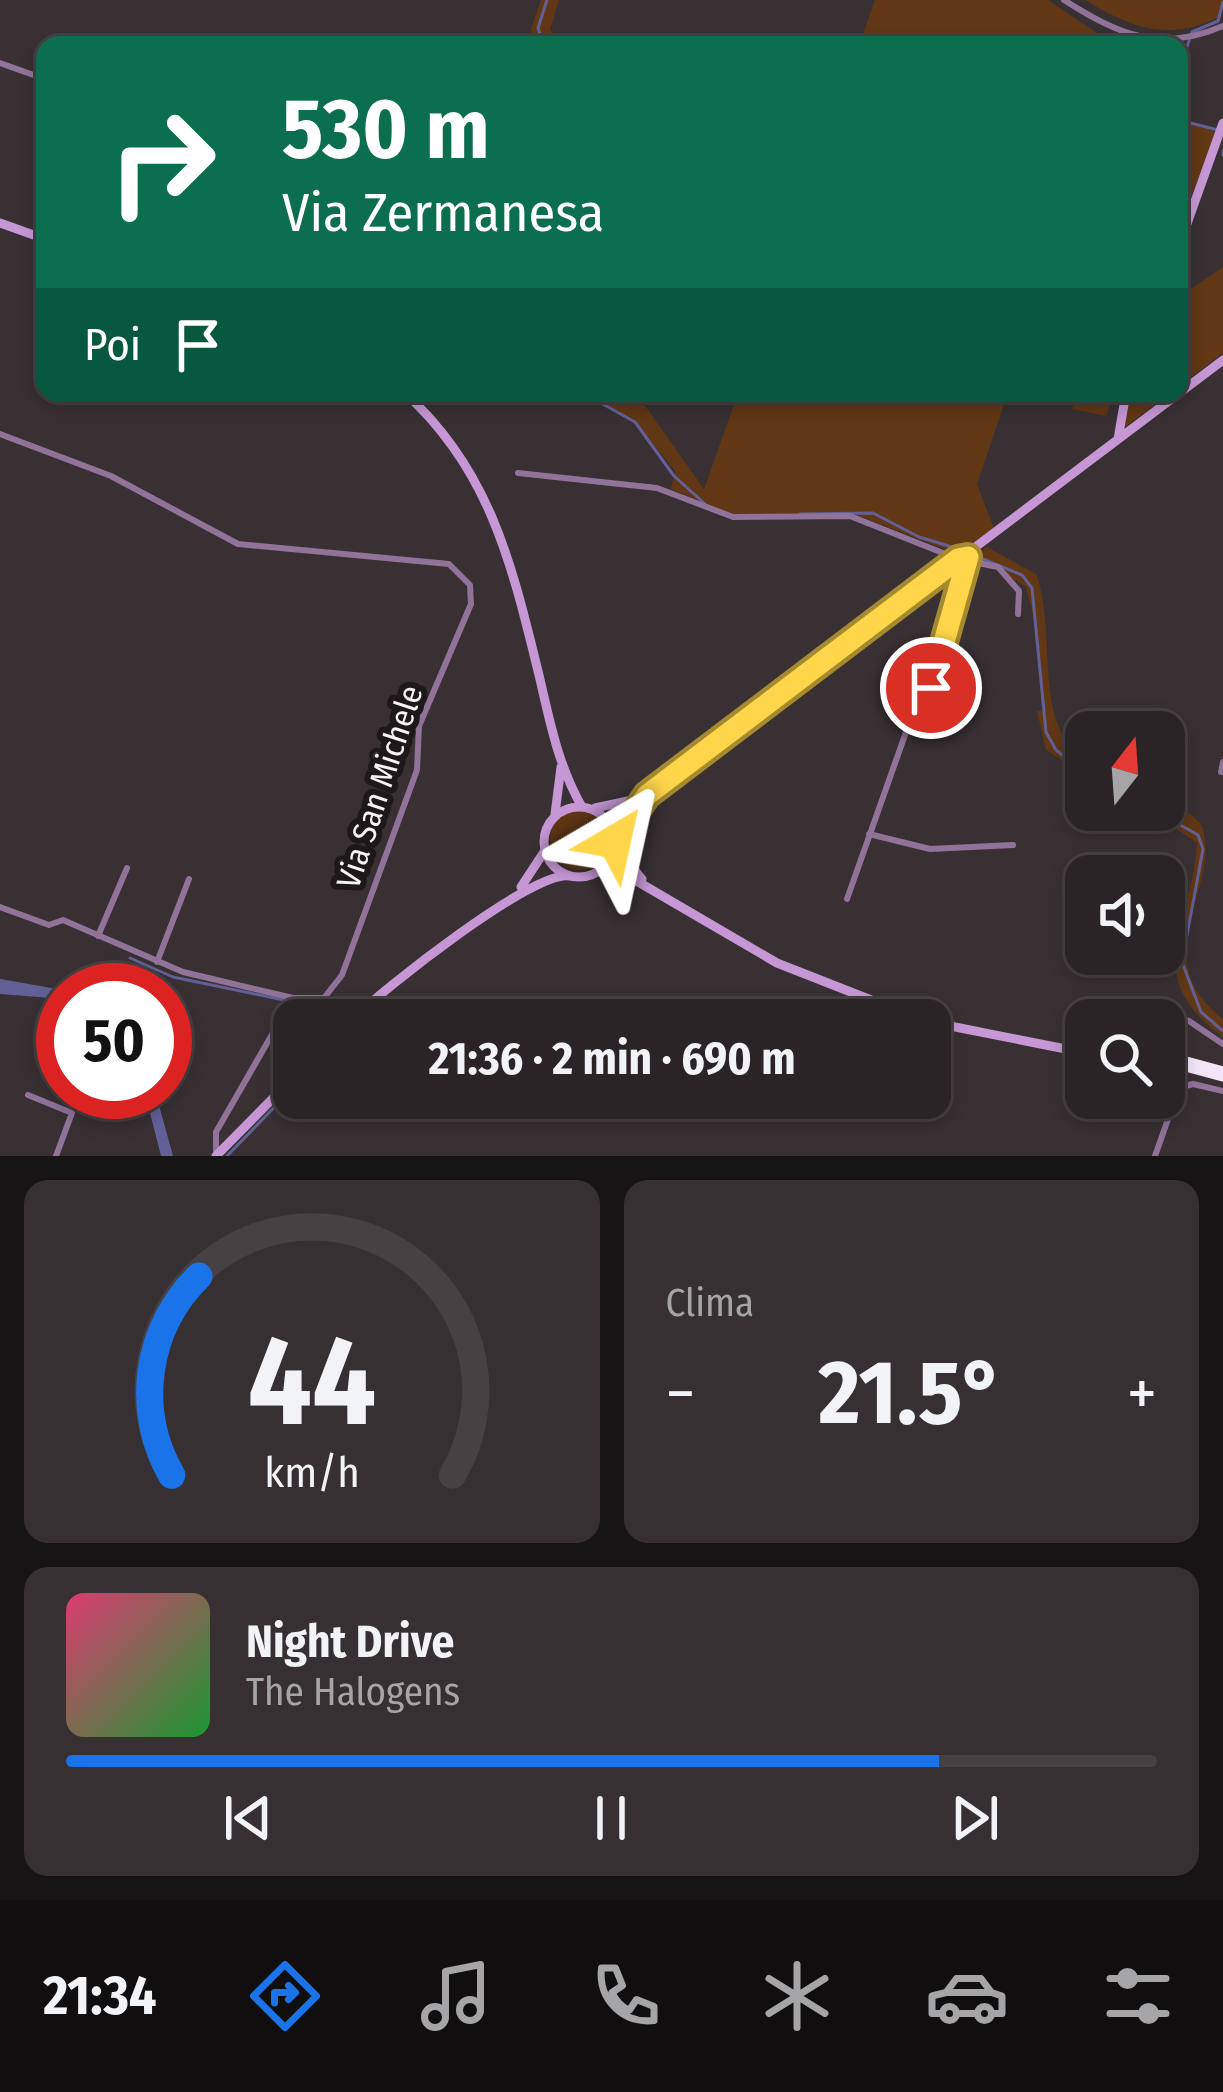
<!DOCTYPE html>
<html lang="it">
<head>
<meta charset="utf-8">
<style>
  :root { --surface:#2a2426; --page:#363032; --text:#f1f3f6; --muted:#a5a4a7; --line:#464143; --accent:#1a73e8 }
  body { margin:0; font-family:"Fira Sans Condensed",sans-serif; background:var(--page); color:var(--text); height:100vh; display:flex; flex-direction:column; font-size:45px; white-space:nowrap }
  * { box-sizing:border-box; margin:0 }
  p { font-size:39px; color:var(--muted) }
  .icon { flex:none; width:66px; height:66px; fill:none; stroke:currentColor; stroke-width:2; stroke-linecap:round; stroke-linejoin:round }
  .map { position:relative; height:1156px; overflow:hidden }
  .sheet { display:flex; flex-direction:column; gap:24px; padding:24px; background:#171415; flex:1 }
  .sheet>* { flex:none }
  .banner { position:absolute; left:36px; top:36px; width:1152px; height:366px; border-radius:24px; box-shadow:0 6px 18px #0003,0 0 0 3px var(--line); background:#0b6e4f; color:#fff; overflow:hidden }
  .needle { width:78px; rotate:17deg }
  .tools { position:absolute; left:1065px; top:711px; display:grid; gap:24px }
  .tools a { display:grid; place-items:center; width:120px; height:120px; border-radius:24px; background:var(--surface); box-shadow:0 6px 18px #0003,0 0 0 3px var(--line); font-size:60px }
  .speed { position:absolute; left:36px; top:963px; display:flex; gap:24px; font-size:60px; font-weight:700; text-align:center }
  .speed>* { display:grid; place-content:center; width:156px; height:156px; border-radius:50%; background:var(--surface); box-shadow:0 6px 18px #0003,0 0 0 3px var(--line); line-height:1 }
  .speed .limit { border:18px solid #d22; background:#fff; color:#111 }
  .pin { position:absolute; display:grid; place-items:center; width:102px; height:102px; color:#fff; margin:-51px; border:6px solid #fff; border-radius:50%; box-shadow:0 3px 12px #0007 }
  .me { position:absolute; width:132px; margin:-66px; rotate:36deg; stroke-linejoin:round; filter:drop-shadow(0 0 9px #0008) }
  .turn { display:flex; align-items:center; gap:42px; height:252px; padding:0 48px; font-size:54px }
  .turn .icon { width:156px; height:156px; stroke-width:2.5 }
  .turn b { display:block; font-size:84px; line-height:102px }
  .then { display:flex; align-items:center; height:114px; padding:0 48px; background:#0003; gap:24px; font-size:45px }
  .big { font-size:90px; font-weight:700; line-height:1.1 }
  .sheet .tile { flex:1; display:flex; flex-direction:column; justify-content:center; gap:18px; min-width:0; padding:0 42px; border-radius:24px; background:var(--page) }
  .sheet .dial { align-items:center; gap:0 }
  .dial svg { height:312px; overflow:visible; fill:none; stroke:var(--line); stroke-width:7; stroke-linecap:round; text-anchor:middle }
  .dial text { fill:var(--text); stroke:none }
  .song { display:flex; align-items:center; gap:36px }
  .cover { width:144px; height:144px; border-radius:18px; background:linear-gradient(135deg,hsl(340 70% 55%),hsl(130 70% 35%)) }
  .played { height:12px; border-radius:6px; background:linear-gradient(90deg,var(--accent) 80%,var(--line) 80%) }
  .keys { display:flex; justify-content:space-around; direction:ltr }
  .heat { display:flex; justify-content:space-between; align-items:center; font-size:66px; direction:ltr }
  .sheet .tiles { flex:1; display:grid; gap:24px; grid-template-columns:1fr 1fr }
  .tile:last-child { grid-column:span 2 }
  .trip { position:absolute; left:273px; top:999px; width:678px; height:120px; border-radius:24px; background:var(--surface); box-shadow:0 6px 18px #0003,0 0 0 3px var(--line); font-weight:700; line-height:120px; text-align:center }
  .menu { display:flex; height:192px; justify-content:space-around; align-items:center; background:#110e0f; color:var(--muted) }
  .menu .icon { width:84px; height:84px }
  .menu .on { color:var(--accent) }
  .menu b { font-size:54px; color:var(--text) }
  .map>svg:first-child { display:block }
</style>
</head>
<body>
<div class="map">
<svg width="1223" height="1156" viewBox="0 0 1223 1156">
  <rect width="100%" height="100%" fill="#383033"/>
  <path fill="#613715" d="M541,0H559L550,30L566,45L535,44L531,29Z
    M875,0H1048L1103,37L1129,45H859Z
    M1085,0H1223L1220,16C1170,43 1131,28 1085,0Z
    M1179,119L1216,132L1179,227Z
    M1223,267V353L1179,386V297Z
    M584,393H624L646,407L704,489L738,393H1008L977,484L994,528L960,555L849,512L733,515L671,489L675,471L634,420Z
    M1078,393H1115L1106,416L1072,409Z
    M1131,393H1170L1120,431Z
    M987,547L1036,574C1058,632 1031,726 1086,760V775L1046,750L1037,711H1042L1036,627L1026,587L976,556Z
    M1165,797C1176,805 1195,815 1202,826C1223,887 1142,957 1223,1019V1037C1137,973 1192,928 1197,843L1149,810H1164Z
    M550 840a30 30 0 1 1 60 0a30 30 0 1 1-60 0Z"/>
  <path fill="#636098" d="M0,979L63,990V999L0,994Z
    M131,1092L157,1098L173,1156H161L149,1109Z"/>
  <g fill="none" stroke-linecap="round" stroke-linejoin="round">
    <path stroke="#636098" stroke-width="3" d="M544,45L538,28L547,0
      M1179,71L1192,32L1218,21L1223,2
      M1179,120L1218,130
      M1223,151V155
      M583,393L635,422L674,476L704,503
      M800,514L873,513L919,537L962,550
      M971,554L1022,575L1032,588L1046,732L1056,750L1086,774
      M1154,810L1198,835L1203,849L1182,962L1201,1012L1223,1031
      M130,958L173,977L284,1000
      M298,1003L350,1013
      M227,1156L294,1087"/>
    <path stroke="#91739a" stroke-width="6" d="M1064,0C1119,35 1160,53 1223,26
      M0,63L45,79
      M0,434L111,476L238,544L449,564L470,585L471,604L419,726L417,770L342,975L324,998H293L216,1132V1152
      M518,473L657,488L733,517L850,516L958,559L998,567L1019,591L1018,614
      M1221,772L1223,762
      M869,834L930,849L1013,845
      M847,899L911,718L931,688L968,557
      M0,907L49,925L63,920L183,972L293,998
      M98,936L127,868
      M157,962L189,879
      M324,998L354,1009
      M1149,1010L1189,1021L1223,1044
      M28,1095L72,1113L56,1156
      M1155,1156L1179,1088L1193,1084L1223,1091"/>
    <path stroke="#c697d4" stroke-width="9" d="M0,223L45,239
      M1179,246L1223,123
      M405,393C491,471 512,566 539,675C550,722 558,765 582,807
      M1118,439L1126,393
      M544 842a35 35 0 1 1 70 0a35 35 0 1 1-70 0Z
      M595,808L642,798
      M555,814L561,767
      M615,841L647,795L1223,360
      M615,846L642,879
      M598,872L628,876L777,963L922,1020
      M521,887L544,852
      M352,1020C382,990 534,869 570,876
      M930,1022L1086,1053
      M1164,1061L1188,1064
      M216,1156L294,1077"/>
    <path stroke="#f3e5f8" stroke-width="15" d="M1186,1064L1223,1074"/>
  </g>
  <g fill="none" stroke-linecap="round" stroke-linejoin="round">
    <defs>
      <path id="route" d="M615,841L647,795L958,559L968,557L931,688"/>
    </defs>
    <use href="#route" stroke="#a68a30" stroke-width="30"/>
    <use href="#route" stroke="#ffd54a" stroke-width="21"/>
  </g>
  <g text-anchor="middle" dominant-baseline="central" stroke-width="12" stroke-linejoin="round" paint-order="stroke">
    <g font-size="33" fill="#f8f3f5" stroke="#1d191b">
      <text transform="translate(380 787) rotate(-72)">Via San Michele</text>
    </g>
  </g>
</svg>
<div class="tools">
<a><svg class="needle" viewBox="-14 -14 28 28"><path d="M0-13l5 13h-10z" fill="#e53935"/><path d="M0 13l5-13h-10z" fill="#a5a4a7"/></svg></a>
<a><svg class="icon" aria-label="sound" viewBox="0 0 24 24"><path d="M4 9h4l5-4v14l-5-4H4zM17 9q2 3 0 6"/></svg></a>
<a><svg class="icon" aria-label="search" viewBox="0 0 24 24"><circle cx="10" cy="10" r="6"/><path d="M15 15l6 6"/></svg></a>
</div>
<div class="speed"><div class="limit">50</div></div>
<div class="pin" style="left:931px;top:688px;background:#d93025"><svg class="icon" aria-label="arrive" viewBox="0 0 24 24"><path d="M6 21V4h12l-3 4 3 4H6"/></svg></div>
<svg class="me" style="left:615px;top:841px" viewBox="-20 -20 40 40"><path d="M0-17L14 15 0 8-14 15z" fill="#ffd54a" stroke="#fff" stroke-width="4"/></svg>
<div class="trip">21:36 · 2 min · 690 m</div>
<div class="banner">
<div class="turn"><svg class="icon" aria-label="right" viewBox="0 0 24 24"><path d="M7 20v-9h11M14 6l5 5-5 5"/></svg><div><b>530 m</b>Via Zermanesa</div></div>
<div class="then">Poi<svg class="icon" aria-label="arrive" viewBox="0 0 24 24"><path d="M6 21V4h12l-3 4 3 4H6"/></svg></div>
</div>
</div>
<section class="sheet">
<div class="tiles">
<div class="tile dial"><svg viewBox="0 0 100 80">
<path d="M14 69A42 42 0 1 1 86 69"/>
<path d="M14 69A42 42 0 0 1 21 18" stroke="#1a73e8"/>
<text x="50" y="56" font-size="32" font-weight="700">44</text>
<text x="50" y="72" font-size="11">km/h</text>
</svg></div>
<div class="tile"><p>Clima</p>
<div class="heat"><a>−</a><b class="big">21.5°</b><a>+</a></div>
</div>
<div class="tile">
<div class="song"><i class="cover"></i><div><b>Night Drive</b><p>The Halogens</p></div></div>
<div class="played"></div>
<div class="keys"><svg class="icon" aria-label="previous" viewBox="0 0 24 24"><path d="M18 5L8 12l10 7zM5 5v14"/></svg><svg class="icon" aria-label="pause" viewBox="0 0 24 24"><path d="M8 5v14M16 5v14"/></svg><svg class="icon" aria-label="next" viewBox="0 0 24 24"><path d="M6 5l10 7-10 7zM19 5v14"/></svg></div>
</div>
</div>
</section>
<nav class="menu">
<b>21:34</b>
<svg class="icon on" aria-label="directions" viewBox="0 0 24 24"><path d="M12 3l9 9-9 9-9-9zM9 14v-3h6M13 9l2 2-2 2"/></svg>
<svg class="icon" aria-label="music" viewBox="0 0 24 24"><path d="M9 18V5l10-2v13"/><circle cx="6" cy="18" r="3"/><circle cx="16" cy="16" r="3"/></svg>
<svg class="icon" aria-label="phone" viewBox="0 0 24 24"><path d="M5 4h4l2 5-3 2q2 4 5 5l2-3 5 2v4C11 20 4 13 5 4z"/></svg>
<svg class="icon" aria-label="climate" viewBox="0 0 24 24"><path d="M12 3v18M4 7l16 10M4 17L20 7"/></svg>
<svg class="icon" aria-label="car" viewBox="0 0 24 24"><path d="M5 17H2v-5l4-1 3-4h7l3 4 3 1v5h-3M9 17h6M6 11h13"/><circle cx="7" cy="17" r="2"/><circle cx="17" cy="17" r="2"/></svg>
<svg class="icon" aria-label="filters" viewBox="0 0 24 24"><path d="M4 7h16M4 17h16"/><circle cx="9" cy="7" r="2"/><circle cx="15" cy="17" r="2"/></svg>
</nav>
</body>
</html>
